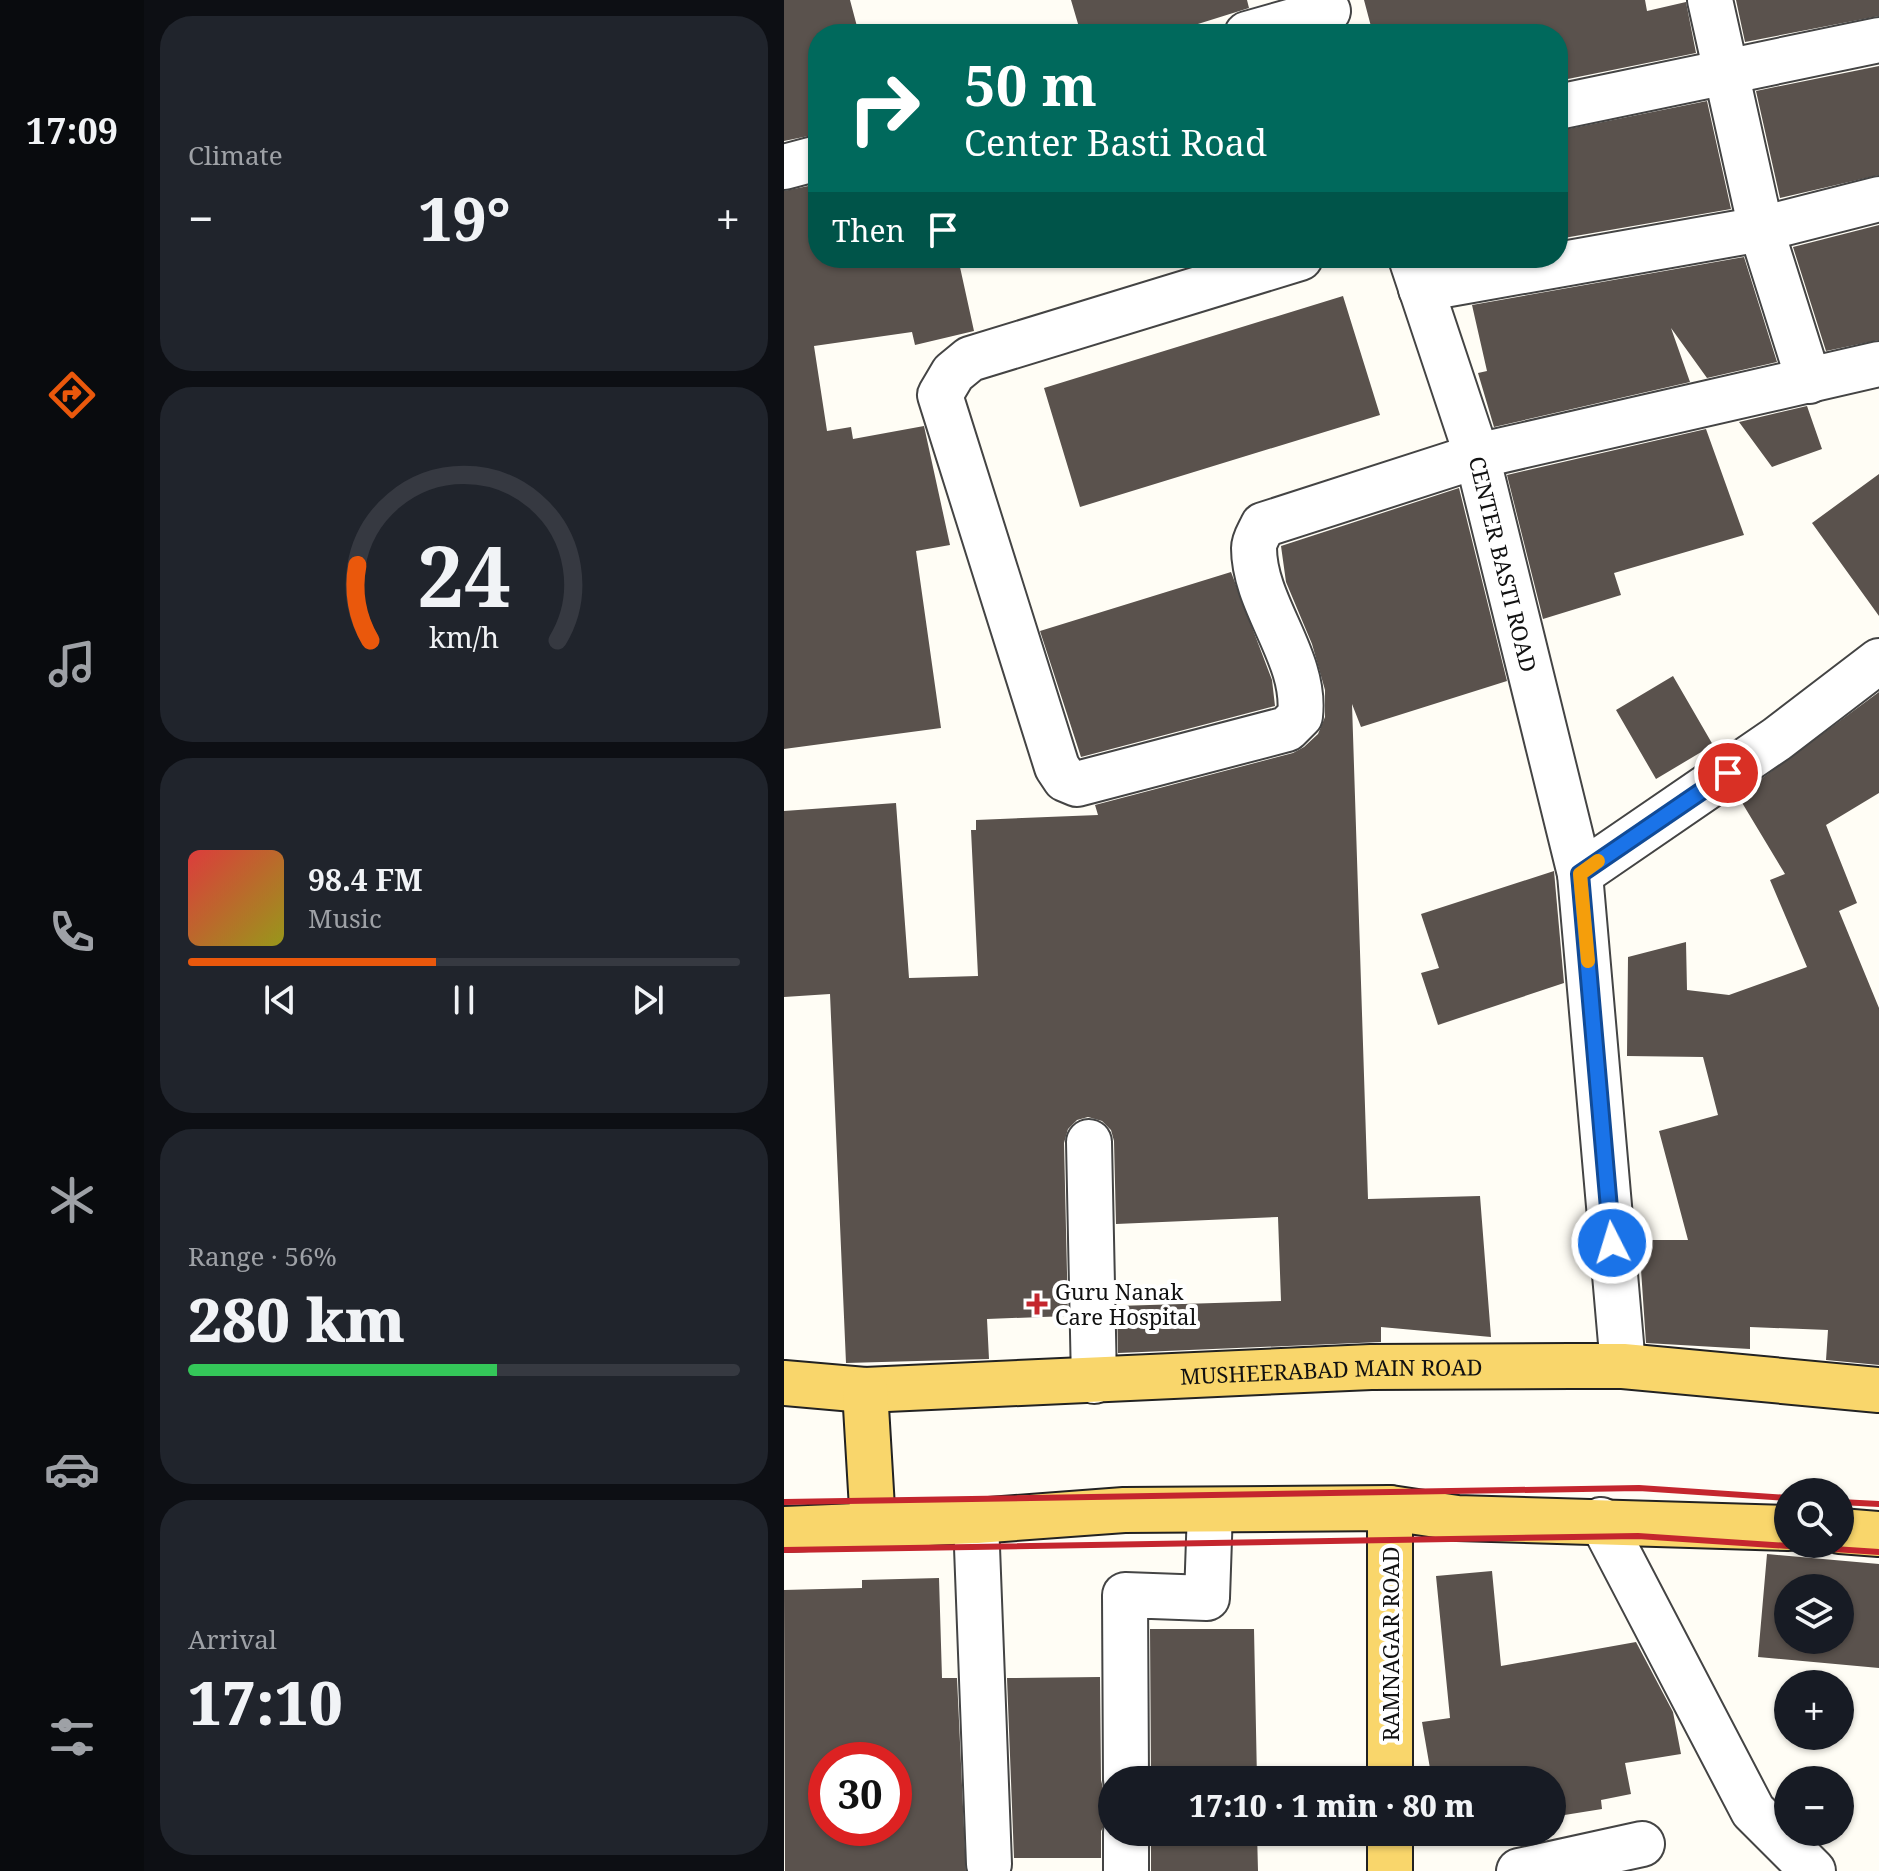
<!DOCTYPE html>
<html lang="en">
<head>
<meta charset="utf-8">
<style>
  :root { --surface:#171b24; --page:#20242c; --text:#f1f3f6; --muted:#9ea1a6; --line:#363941; --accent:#ea580c }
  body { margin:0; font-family:"Noto Serif",serif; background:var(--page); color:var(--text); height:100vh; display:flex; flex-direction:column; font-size:30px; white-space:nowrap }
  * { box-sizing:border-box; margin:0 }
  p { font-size:26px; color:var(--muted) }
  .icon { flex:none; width:44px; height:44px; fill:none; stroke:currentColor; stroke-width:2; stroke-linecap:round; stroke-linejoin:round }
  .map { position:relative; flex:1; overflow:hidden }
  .panel { display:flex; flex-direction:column; gap:16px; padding:16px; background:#0d0f14; width:640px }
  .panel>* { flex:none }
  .banner { position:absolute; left:24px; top:24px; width:760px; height:244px; border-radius:32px; box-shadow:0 2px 6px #0004; background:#00695c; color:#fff; overflow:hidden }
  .tools { position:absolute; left:990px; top:1478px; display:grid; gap:16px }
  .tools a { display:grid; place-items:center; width:80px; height:80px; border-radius:50%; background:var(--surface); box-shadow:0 2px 6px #0004; font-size:40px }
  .speed { position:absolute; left:24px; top:1742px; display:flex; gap:16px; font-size:40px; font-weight:700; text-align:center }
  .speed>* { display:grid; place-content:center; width:104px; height:104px; border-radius:50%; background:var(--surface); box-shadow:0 2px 6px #0004; line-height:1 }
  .speed .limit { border:12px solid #d22; background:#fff; color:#111 }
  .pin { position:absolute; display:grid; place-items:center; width:68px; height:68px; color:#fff; margin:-34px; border:4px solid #fff; border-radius:50%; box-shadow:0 2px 8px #0007 }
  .me { position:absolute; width:88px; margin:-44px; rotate:355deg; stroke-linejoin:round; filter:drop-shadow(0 0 6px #0008) }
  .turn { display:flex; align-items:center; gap:28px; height:168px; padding:0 24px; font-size:36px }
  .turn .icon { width:104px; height:104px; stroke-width:2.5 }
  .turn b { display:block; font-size:56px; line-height:68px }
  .then { display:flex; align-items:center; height:76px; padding:0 24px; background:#0003; gap:16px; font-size:30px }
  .big { font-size:60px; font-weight:800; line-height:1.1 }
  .panel .tile { flex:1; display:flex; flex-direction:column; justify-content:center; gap:12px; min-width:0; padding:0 28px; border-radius:32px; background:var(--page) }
  .panel .dial { align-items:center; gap:0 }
  .dial svg { height:208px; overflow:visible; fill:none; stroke:var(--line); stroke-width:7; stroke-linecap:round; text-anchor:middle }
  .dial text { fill:var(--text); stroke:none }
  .song { display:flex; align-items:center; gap:24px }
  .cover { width:96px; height:96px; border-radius:12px; background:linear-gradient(135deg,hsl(0 70% 55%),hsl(60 70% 35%)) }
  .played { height:8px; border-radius:4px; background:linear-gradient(90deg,var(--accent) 45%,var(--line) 45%) }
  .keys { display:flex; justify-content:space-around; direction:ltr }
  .heat { display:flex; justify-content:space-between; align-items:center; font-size:44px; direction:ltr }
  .charge { height:12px; border-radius:6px; background:linear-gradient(90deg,#34c759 56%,var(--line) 0) }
  .trip { position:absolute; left:314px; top:1766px; width:468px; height:80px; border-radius:40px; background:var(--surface); box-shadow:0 2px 6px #0004; font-weight:800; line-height:80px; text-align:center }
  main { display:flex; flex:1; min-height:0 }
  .tab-bar { display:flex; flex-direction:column; width:144px; justify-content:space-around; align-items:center; background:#090b0e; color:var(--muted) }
  .tab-bar .icon { width:56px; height:56px }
  .tab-bar .active { color:var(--accent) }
  .tab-bar b { font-size:36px; color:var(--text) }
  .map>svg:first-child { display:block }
</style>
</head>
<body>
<main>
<nav class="tab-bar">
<b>17:09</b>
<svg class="icon active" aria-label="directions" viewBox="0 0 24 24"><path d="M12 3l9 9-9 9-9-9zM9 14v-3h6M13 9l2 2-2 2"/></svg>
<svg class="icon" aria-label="music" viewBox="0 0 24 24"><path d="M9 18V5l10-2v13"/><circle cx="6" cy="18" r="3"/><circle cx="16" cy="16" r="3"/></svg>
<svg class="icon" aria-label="phone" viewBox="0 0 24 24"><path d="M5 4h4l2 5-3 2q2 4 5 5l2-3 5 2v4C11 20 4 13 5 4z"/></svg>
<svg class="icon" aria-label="climate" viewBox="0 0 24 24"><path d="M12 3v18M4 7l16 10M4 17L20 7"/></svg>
<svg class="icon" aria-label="car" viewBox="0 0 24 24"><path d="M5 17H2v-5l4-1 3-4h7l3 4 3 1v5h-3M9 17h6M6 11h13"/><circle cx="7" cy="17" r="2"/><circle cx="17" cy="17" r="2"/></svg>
<svg class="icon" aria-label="filters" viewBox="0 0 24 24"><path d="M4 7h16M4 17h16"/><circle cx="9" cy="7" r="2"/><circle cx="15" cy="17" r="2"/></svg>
</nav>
<section class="panel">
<div class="tile"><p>Climate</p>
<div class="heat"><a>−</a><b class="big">19°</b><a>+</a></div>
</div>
<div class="tile dial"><svg viewBox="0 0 100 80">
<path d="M14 69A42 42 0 1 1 86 69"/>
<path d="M14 69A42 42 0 0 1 9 40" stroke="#ea580c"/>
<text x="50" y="56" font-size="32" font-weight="700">24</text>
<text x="50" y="72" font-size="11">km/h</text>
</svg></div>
<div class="tile">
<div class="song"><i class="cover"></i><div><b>98.4 FM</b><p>Music</p></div></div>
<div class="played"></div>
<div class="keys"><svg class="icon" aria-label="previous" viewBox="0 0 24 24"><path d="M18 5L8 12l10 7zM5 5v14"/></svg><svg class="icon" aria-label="pause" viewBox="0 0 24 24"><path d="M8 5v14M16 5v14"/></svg><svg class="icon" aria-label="next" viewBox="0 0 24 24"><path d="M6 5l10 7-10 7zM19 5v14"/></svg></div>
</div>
<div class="tile"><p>Range · 56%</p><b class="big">280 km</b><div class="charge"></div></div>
<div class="tile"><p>Arrival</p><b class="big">17:10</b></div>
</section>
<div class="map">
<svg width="1095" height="1871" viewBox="0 0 1095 1871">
  <rect width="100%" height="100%" fill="#fffdf5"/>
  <path fill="#5a524d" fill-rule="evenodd" d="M0,0H66L75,34H34V134L0,141Z
    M287,0H463L465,8L382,34H297Z
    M580,0H861L863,11L902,2L912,53L774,81V34H589Z
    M952,0H1095V16L961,42Z
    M1095,66V175L996,198L972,91Z
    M923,101L947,209L774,239V131Z
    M34,184V258H174L190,331L131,345L128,332L30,346L43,431L67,427L69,439L140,426L166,545L132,551L157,728L0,749V191Z
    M1095,225V340L1042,351L1009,247Z
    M960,257L993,362L923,378L887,328L906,382L710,427L694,373L703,371L688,305Z
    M559,296L596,415L296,507L260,388Z
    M1023,406L1038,449L988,467L955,422Z
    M922,429L960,535L830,573L837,595L759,619L723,475Z
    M1095,474V616L1028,523Z
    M675,488L723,681L577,727L568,704L584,1199L696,1196L707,1337L597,1327V1342L334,1353L333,1306L497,1301L494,1217L332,1224L330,1141L327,1130L318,1121L304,1117L293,1120L284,1129L280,1143L284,1316L203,1319L205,1359L62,1363L46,994L0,997V811L112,803L125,978L194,976L187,830H192V820L314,815L311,805L509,753L520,747L534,734L541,717V690L528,644L502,582L497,546Z
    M447,572L488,680L491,706L297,757L256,631Z
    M889,676L929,745L872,779L832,710Z
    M1095,692V793L1042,825L1073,903L1055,911L1095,1008V1365L1042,1360L1044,1330L966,1327V1349L862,1343L855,1240H904L875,1131L934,1115L919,1057L843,1056L844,957L902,942L903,990L945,995L1023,967L986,880L1001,874L954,796Z
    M770,871L780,983L654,1025L637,973L655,968L637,914Z
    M983,1554L1095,1564V1668L974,1657ZM1004,1588H1056V1640H1004Z
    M708,1571L717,1666L852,1642L889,1712L897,1754L841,1763L847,1794L817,1800L818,1809L768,1817V1780H648L638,1722L666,1718L652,1576Z
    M155,1578L158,1678H173L182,1871H1L0,1590L78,1588V1580ZM42,1760H110V1828H42Z
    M366,1629H470L473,1780H367Z
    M316,1677L317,1780L320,1792L328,1800V1812L317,1831V1858H230L223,1678Z
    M367,1832H473L474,1871H367Z"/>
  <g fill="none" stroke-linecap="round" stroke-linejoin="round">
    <defs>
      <g id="minor">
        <path d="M926,0L977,229L1025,381"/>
        <path d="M463,34L544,11"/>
        <path d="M774,107L1095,40"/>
        <path d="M0,167L34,158"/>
        <path d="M516,258L186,359L169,373L156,395L273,767L281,779L293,784L503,729L516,716C523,658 470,605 470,548C470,540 476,532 479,525L693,456L1095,364"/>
        <path id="s1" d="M627,258L693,456L796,874L839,1366"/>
        <path d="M637,289L977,229L1095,199"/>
        <path d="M796,874L993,739L1095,661"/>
        <path d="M305,1142L310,1381"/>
        <path d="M817,1520L969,1811L1029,1871"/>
        <path d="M192,1521L205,1864"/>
        <path d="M342,1780L341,1595L423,1598L426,1510"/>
        <path d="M342,1832V1871"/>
        <path d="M735,1871L858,1844"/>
      </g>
      <g id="major">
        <path id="s2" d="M0,1383L81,1390L587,1367L787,1366H839L1095,1390"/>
        <path d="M81,1390L89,1525"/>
        <path d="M606,1508V1780"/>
        <path d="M0,1529L192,1521L340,1510L606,1508L673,1518L1004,1528"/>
        <path d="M1056,1531L1095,1534"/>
        <path d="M606,1832V1871"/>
      </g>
    </defs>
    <use href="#minor" stroke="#444" stroke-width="48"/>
    <use href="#major" stroke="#222" stroke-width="48"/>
    <use href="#minor" stroke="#fff" stroke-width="44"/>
    <use href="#major" stroke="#f9d66b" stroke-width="44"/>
    <path stroke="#c4262e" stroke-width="6" d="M0,1502L855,1488L1004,1498
      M1056,1502L1095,1504
      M0,1550L854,1536L1095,1552"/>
  </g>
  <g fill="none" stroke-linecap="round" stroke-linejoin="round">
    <defs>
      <path id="route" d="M828,1243L796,874L944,773"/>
    </defs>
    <use href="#route" stroke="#114b97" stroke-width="20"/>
    <use href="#route" stroke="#1a73e8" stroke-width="14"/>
    <path stroke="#f59e0b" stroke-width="14" d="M804,961L796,874L814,861"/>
  </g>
  <path fill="#c4262e" stroke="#fff" stroke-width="3" d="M249 1292h8v8h8v8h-8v8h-8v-8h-8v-8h8z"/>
  <g text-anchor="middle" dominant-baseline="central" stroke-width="8" stroke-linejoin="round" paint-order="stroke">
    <g font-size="22" fill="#111" stroke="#fff">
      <text stroke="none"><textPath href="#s1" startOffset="320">CENTER BASTI ROAD</textPath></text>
      <text stroke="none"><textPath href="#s2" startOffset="548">MUSHEERABAD MAIN ROAD</textPath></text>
      <text transform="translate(606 1644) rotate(-90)">RAMNAGAR ROAD</text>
    </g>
    <g font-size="22" fill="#111" stroke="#fff" text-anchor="start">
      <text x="271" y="1291">Guru Nanak<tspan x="271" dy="25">Care Hospital</tspan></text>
    </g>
  </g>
</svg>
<div class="tools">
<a><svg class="icon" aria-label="search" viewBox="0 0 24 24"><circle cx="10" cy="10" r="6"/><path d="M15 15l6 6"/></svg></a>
<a><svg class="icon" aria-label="layers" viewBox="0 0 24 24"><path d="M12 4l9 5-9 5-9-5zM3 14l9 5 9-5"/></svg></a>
<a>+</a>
<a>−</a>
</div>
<div class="speed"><div class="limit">30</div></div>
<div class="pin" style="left:944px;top:773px;background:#d93025"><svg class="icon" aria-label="arrive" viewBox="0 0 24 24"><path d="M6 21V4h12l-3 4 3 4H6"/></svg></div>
<svg class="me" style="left:828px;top:1243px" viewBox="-20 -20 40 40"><circle r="17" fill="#1a73e8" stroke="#fff" stroke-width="3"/><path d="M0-11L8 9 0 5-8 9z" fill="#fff"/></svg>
<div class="trip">17:10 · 1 min · 80 m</div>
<div class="banner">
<div class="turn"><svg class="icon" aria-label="right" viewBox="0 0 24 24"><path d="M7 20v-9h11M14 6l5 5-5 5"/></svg><div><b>50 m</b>Center Basti Road</div></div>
<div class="then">Then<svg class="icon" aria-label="arrive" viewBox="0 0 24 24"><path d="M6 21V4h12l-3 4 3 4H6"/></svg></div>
</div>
</div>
</main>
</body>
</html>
